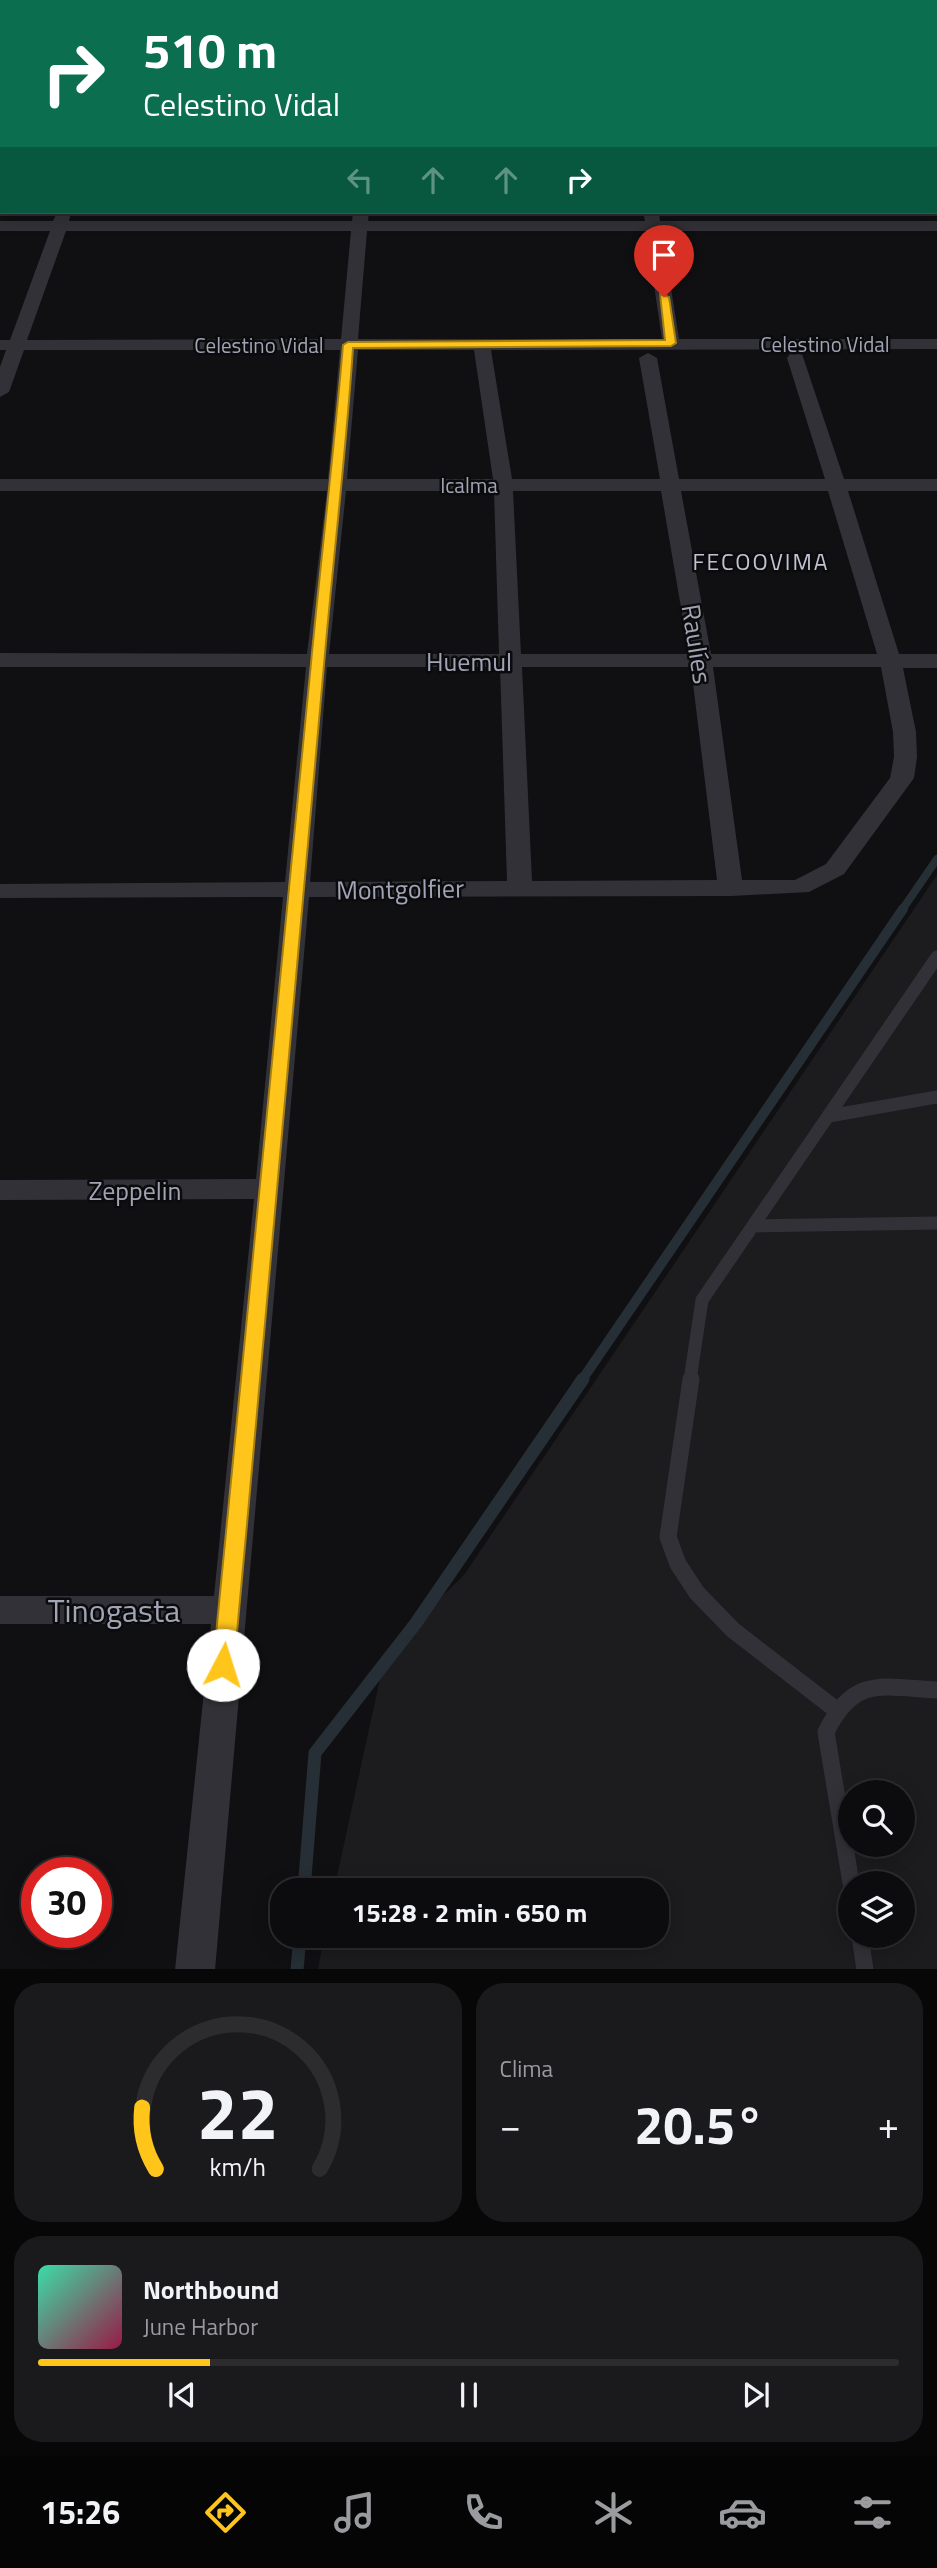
<!DOCTYPE html>
<html lang="es">
<head>
<meta charset="utf-8">
<style>
  :root { --surface:#0c0c0e; --page:#1a1a1c; --text:#f1f3f6; --muted:#9a9b9e; --line:#2c2c2e; --accent:#ffc51b }
  body { margin:0; font-family:"Titillium Web",sans-serif; background:var(--page); color:var(--text); height:100vh; display:flex; flex-direction:column; font-size:26px; white-space:nowrap }
  * { box-sizing:border-box; margin:0 }
  p { font-size:23px; color:var(--muted) }
  .icon { flex:none; width:38px; height:38px; fill:none; stroke:currentColor; stroke-width:2; stroke-linecap:round; stroke-linejoin:round }
  .map { position:relative; height:1969px; overflow:hidden }
  .drawer { display:flex; flex-direction:column; gap:14px; padding:14px; background:#070708; flex:1 }
  .drawer>* { flex:none }
  .top-card { position:absolute; left:0px; top:0px; width:938px; height:214px; box-shadow:0 4px 18px #0003,0 0 0 2px var(--line); background:#0b6e4f; color:#fff; overflow:hidden }
  .fabs { position:absolute; left:838px; top:1780px; display:grid; gap:14px }
  .fabs a { display:grid; place-items:center; width:77px; height:77px; border-radius:50%; background:var(--surface); box-shadow:0 4px 18px #0003,0 0 0 2px var(--line); font-size:35px }
  .speed { position:absolute; left:21px; top:1857px; display:flex; gap:14px; font-size:35px; font-weight:700; text-align:center }
  .speed>* { display:grid; place-content:center; width:91px; height:91px; border-radius:50%; background:var(--surface); box-shadow:0 4px 18px #0003,0 0 0 2px var(--line); line-height:1 }
  .speed .limit { border:10px solid #d22; background:#fff; color:#111 }
  .pin { position:absolute; display:grid; place-items:center; width:60px; height:60px; color:#fff; margin:-72px -30px; border-radius:50% 50% 50% 0; rotate:-45deg; box-shadow:0 0 7px #0007 }
  .pin .icon { rotate:45deg }
  .me { position:absolute; width:77px; margin:-38px; rotate:5deg; stroke-linejoin:round; filter:drop-shadow(0 0 5px #0008) }
  .turn { display:flex; align-items:center; gap:24px; height:147px; padding:0 28px; font-size:32px }
  .turn .icon { width:91px; height:91px; stroke-width:2.5 }
  .turn b { display:block; font-size:49px; line-height:60px }
  .lanes { display:flex; align-items:center; height:66px; padding:0 28px; background:#0003; justify-content:center; gap:35px; direction:ltr }
  .lanes .off { opacity:.35 }
  .big { font-size:52px; font-weight:700; line-height:1.1 }
  .drawer .widget { flex:1; display:flex; flex-direction:column; justify-content:center; gap:10px; min-width:0; padding:0 24px; border-radius:28px; background:var(--page) }
  .drawer .dial { align-items:center; gap:0 }
  .dial svg { height:182px; overflow:visible; fill:none; stroke:var(--line); stroke-width:7; stroke-linecap:round; text-anchor:middle }
  .dial text { fill:var(--text); stroke:none }
  .song { display:flex; align-items:center; gap:21px }
  .cover { width:84px; height:84px; border-radius:10px; background:linear-gradient(135deg,hsl(160 70% 55%),hsl(340 70% 35%)) }
  .played { height:7px; border-radius:4px; background:linear-gradient(90deg,var(--accent) 20%,var(--line) 20%) }
  .keys { display:flex; justify-content:space-around; direction:ltr }
  .heat { display:flex; justify-content:space-between; align-items:center; font-size:38px; direction:ltr }
  .drawer .tiles { flex:1; display:grid; gap:14px; grid-template-columns:1fr 1fr }
  .widget:last-child { grid-column:span 2 }
  .trip { position:absolute; left:270px; top:1878px; width:399px; height:70px; border-radius:28px; background:var(--surface); box-shadow:0 4px 18px #0003,0 0 0 2px var(--line); font-weight:700; line-height:70px; text-align:center }
  .tab-bar { display:flex; height:112px; justify-content:space-around; align-items:center; background:#050506; color:var(--muted) }
  .tab-bar .icon { width:49px; height:49px }
  .tab-bar .active { color:var(--accent) }
  .tab-bar b { font-size:32px; color:var(--text) }
  .map>svg:first-child { display:block }
</style>
</head>
<body>
<div class="map">
<svg width="937" height="1970" viewBox="0 0 937 1970">
  <rect width="100%" height="100%" fill="#101012"/>
  <path fill="#1c1c1f" fill-rule="evenodd" d="M937,875V1969L318,1970L324,1936H656V1890H334L386,1651L464,1575ZM850,1792H903V1844H850ZM850,1883H903V1936H850Z"/>
  <g fill="none" stroke-linecap="round" stroke-linejoin="round">
    <path stroke="#262e36" stroke-width="8" d="M902,910L937,859"/>
    <path stroke="#262e36" stroke-width="10" d="M582,1380L903,909"/>
    <path stroke="#262e36" stroke-width="13" d="M304,1890L315,1753L416,1623L583,1379
      M297,1970L300,1936"/>
    <path stroke="#313137" stroke-width="13" d="M829,1116L937,1097
      M753,1226L937,1223
      M690,1380L702,1300L937,957"/>
    <path stroke="#313137" stroke-width="17" d="M691,1379L668,1537L678,1564L697,1593L733,1630L835,1709
      M851,1883L826,1732C854,1675 882,1687 937,1690
      M860,1936L865,1970"/>
    <path fill="#313137" fill-rule="evenodd" d="M134,0H146L133,2Z
      M375,0H387V2H375Z
      M609,0H621L622,2H609Z
      M847,0H859L860,2H847Z
      M0,46H2V54H0Z
      M936,46H937V54H936Z
      M936,128H937V136H936Z
      M0,129H2V137H0Z
      M57,212H71L69,221H352L353,212H369L368,221H645L643,212H659L660,221H937V231H662L679,339H937V349L491,350L512,479H660L639,358L648,353L657,358L679,479H825L787,358L790,354H802L844,479H937V491H848L899,654H937V668H903L916,732L917,757L914,778L844,874L809,892L731,896L309,897L215,1970H175L211,1624H0V1596H214L254,1199L0,1200V1180L256,1179L283,897L0,898V884L285,882L306,667H0V653L307,654L327,491H0V479H328L340,350H24L9,392L0,397V367L6,350H0V340H10L50,231H0V221H53ZM66,231H351L341,339L27,340ZM367,231H646L662,339H358ZM358,350H474L493,479H347ZM346,491H494L499,654H329ZM513,491H661L689,654H521ZM681,491H828L877,654H711ZM327,667H500L507,881L310,882ZM522,667H691L717,880L532,881ZM713,667H881L893,732L894,757L890,778L826,864L795,880H742Z"/>
  </g>
  <path fill="#ffc51b" stroke="#a68012" stroke-width="2" d="M660,294L669,297L676,343L671,346L353,348C346,454 333,560 324,665C294,999 265,1332 234,1665L231,1671L223,1674L216,1671L213,1665C247,1331 277,997 311,663C321,557 334,451 343,345L348,342L665,340Z"/>
  <g text-anchor="middle" dominant-baseline="central" stroke-width="5" stroke-linejoin="round" paint-order="stroke">
    <g font-size="21" fill="#a0a4b4" stroke="#0b0b0d">
      <text x="825" y="344">Celestino Vidal</text>
      <text x="259" y="345">Celestino Vidal</text>
      <text x="469" y="485">Icalma</text>
    </g>
    <g font-size="23" letter-spacing="2" fill="#c1c4d0" stroke="#0b0b0d">
      <text x="761" y="561">FECOOVIMA</text>
    </g>
    <g font-size="26" fill="#a0a4b4" stroke="#0b0b0d">
      <text transform="translate(697 644) rotate(81)">Raulíes</text>
      <text x="469" y="661">Huemul</text>
      <text transform="translate(400 889) rotate(-1)">Montgolfier</text>
      <text x="135" y="1190">Zeppelin</text>
    </g>
    <g font-size="32" fill="#a0a4b4" stroke="#0b0b0d">
      <text x="114" y="1610">Tinogasta</text>
    </g>
  </g>
</svg>
<div class="fabs">
<a><svg class="icon" aria-label="search" viewBox="0 0 24 24"><circle cx="10" cy="10" r="6"/><path d="M15 15l6 6"/></svg></a>
<a><svg class="icon" aria-label="layers" viewBox="0 0 24 24"><path d="M12 4l9 5-9 5-9-5zM3 14l9 5 9-5"/></svg></a>
</div>
<div class="speed"><div class="limit">30</div></div>
<div class="pin" style="left:664px;top:297px;background:#d93025"><svg class="icon" aria-label="arrive" viewBox="0 0 24 24"><path d="M6 21V4h12l-3 4 3 4H6"/></svg></div>
<svg class="me" style="left:223px;top:1665px" viewBox="-20 -20 40 40"><circle r="19" fill="#fff"/><path d="M0-13L10 11 0 6-10 11z" fill="#ffc51b"/></svg>
<div class="trip">15:28 · 2 min · 650 m</div>
<div class="top-card">
<div class="turn"><svg class="icon" aria-label="right" viewBox="0 0 24 24"><path d="M7 20v-9h11M14 6l5 5-5 5"/></svg><div><b>510 m</b>Celestino Vidal</div></div>
<div class="lanes"><svg class="icon off" aria-label="left" viewBox="0 0 24 24"><path d="M17 20v-9H6M10 6l-5 5 5 5"/></svg><svg class="icon off" aria-label="ahead" viewBox="0 0 24 24"><path d="M12 20V5M6 11l6-6 6 6"/></svg><svg class="icon off" aria-label="ahead" viewBox="0 0 24 24"><path d="M12 20V5M6 11l6-6 6 6"/></svg><svg class="icon" aria-label="right" viewBox="0 0 24 24"><path d="M7 20v-9h11M14 6l5 5-5 5"/></svg></div>
</div>
</div>
<section class="drawer">
<div class="tiles">
<div class="widget dial"><svg viewBox="0 0 100 80">
<path d="M14 69A42 42 0 1 1 86 69"/>
<path d="M14 69A42 42 0 0 1 8 42" stroke="#ffc51b"/>
<text x="50" y="56" font-size="32" font-weight="700">22</text>
<text x="50" y="72" font-size="11">km/h</text>
</svg></div>
<div class="widget"><p>Clima</p>
<div class="heat"><a>−</a><b class="big">20.5°</b><a>+</a></div>
</div>
<div class="widget">
<div class="song"><i class="cover"></i><div><b>Northbound</b><p>June Harbor</p></div></div>
<div class="played"></div>
<div class="keys"><svg class="icon" aria-label="previous" viewBox="0 0 24 24"><path d="M18 5L8 12l10 7zM5 5v14"/></svg><svg class="icon" aria-label="pause" viewBox="0 0 24 24"><path d="M8 5v14M16 5v14"/></svg><svg class="icon" aria-label="next" viewBox="0 0 24 24"><path d="M6 5l10 7-10 7zM19 5v14"/></svg></div>
</div>
</div>
</section>
<nav class="tab-bar">
<b>15:26</b>
<svg class="icon active" aria-label="directions" viewBox="0 0 24 24"><path d="M12 3l9 9-9 9-9-9zM9 14v-3h6M13 9l2 2-2 2"/></svg>
<svg class="icon" aria-label="music" viewBox="0 0 24 24"><path d="M9 18V5l10-2v13"/><circle cx="6" cy="18" r="3"/><circle cx="16" cy="16" r="3"/></svg>
<svg class="icon" aria-label="phone" viewBox="0 0 24 24"><path d="M5 4h4l2 5-3 2q2 4 5 5l2-3 5 2v4C11 20 4 13 5 4z"/></svg>
<svg class="icon" aria-label="climate" viewBox="0 0 24 24"><path d="M12 3v18M4 7l16 10M4 17L20 7"/></svg>
<svg class="icon" aria-label="car" viewBox="0 0 24 24"><path d="M5 17H2v-5l4-1 3-4h7l3 4 3 1v5h-3M9 17h6M6 11h13"/><circle cx="7" cy="17" r="2"/><circle cx="17" cy="17" r="2"/></svg>
<svg class="icon" aria-label="filters" viewBox="0 0 24 24"><path d="M4 7h16M4 17h16"/><circle cx="9" cy="7" r="2"/><circle cx="15" cy="17" r="2"/></svg>
</nav>
</body>
</html>
